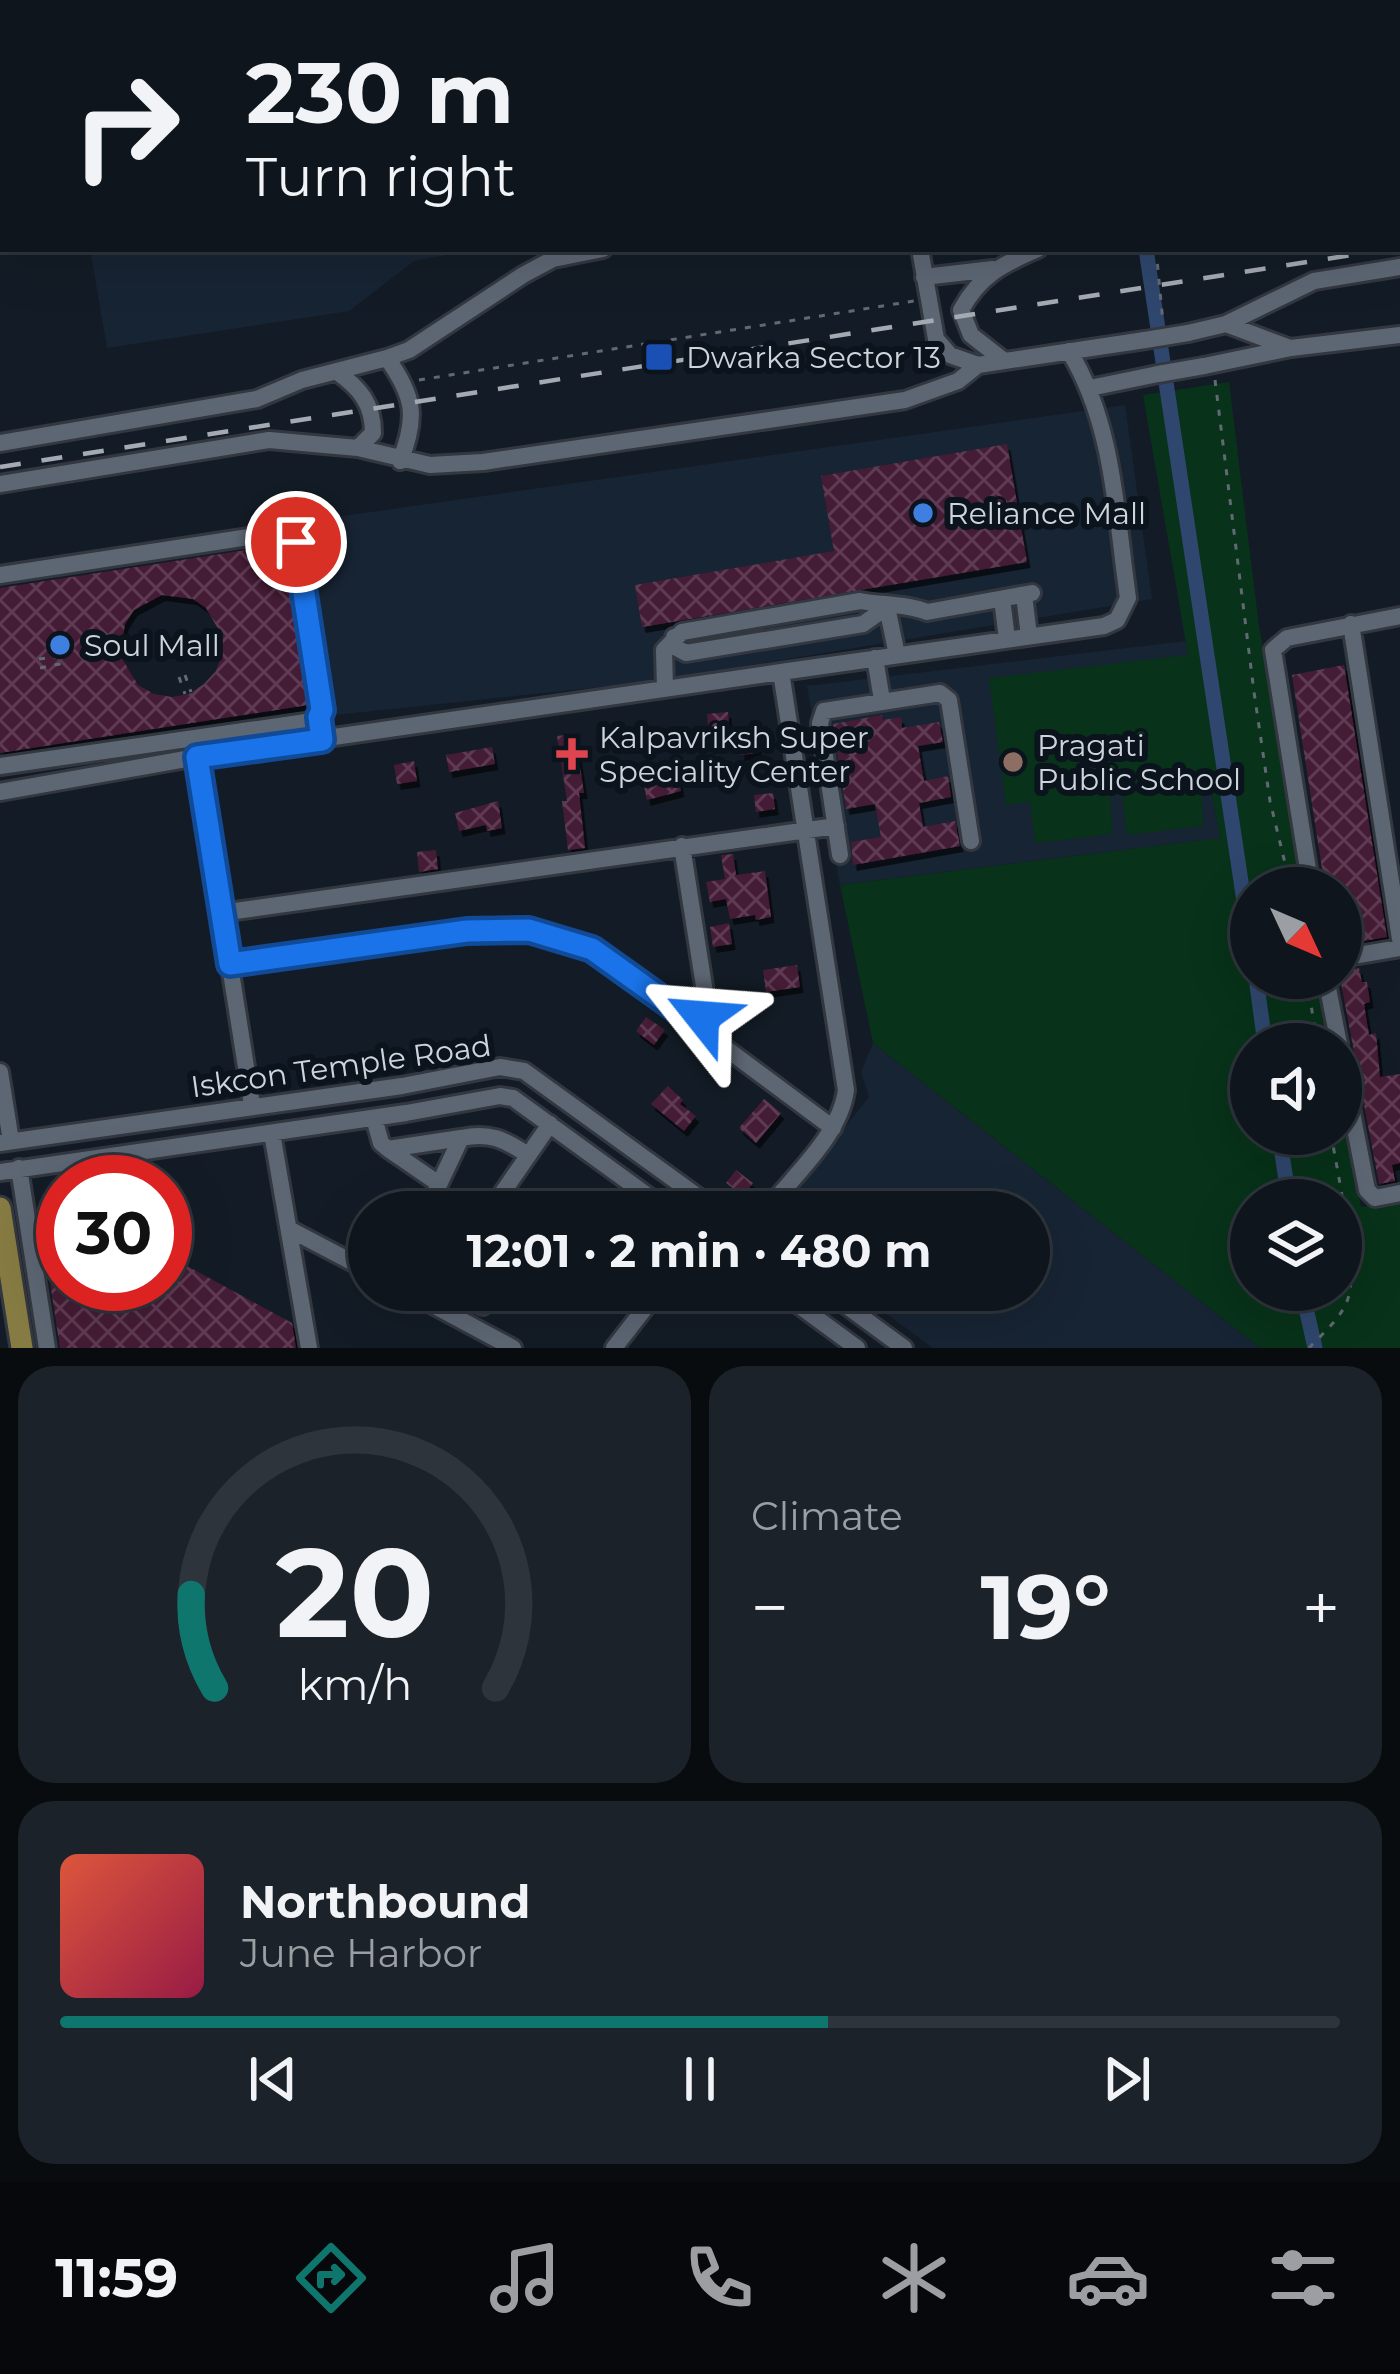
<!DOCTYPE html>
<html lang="en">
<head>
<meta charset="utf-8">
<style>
  :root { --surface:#0e151c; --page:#1c2229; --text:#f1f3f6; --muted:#9b9fa3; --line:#2e343b; --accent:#0f766e }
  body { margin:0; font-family:Montserrat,sans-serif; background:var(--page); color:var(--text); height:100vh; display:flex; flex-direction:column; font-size:45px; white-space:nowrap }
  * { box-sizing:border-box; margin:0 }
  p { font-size:39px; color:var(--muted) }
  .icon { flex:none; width:66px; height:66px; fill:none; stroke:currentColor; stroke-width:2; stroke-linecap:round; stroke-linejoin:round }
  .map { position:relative; height:1348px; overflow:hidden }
  .drawer { display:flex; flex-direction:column; gap:18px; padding:18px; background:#080c0f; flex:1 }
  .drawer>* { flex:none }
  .guide { position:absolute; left:0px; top:0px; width:1401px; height:252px; box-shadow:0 12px 48px #0002,0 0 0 3px var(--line); background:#0e151c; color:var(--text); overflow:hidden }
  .needle { width:78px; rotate:134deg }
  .tools { position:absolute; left:1230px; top:867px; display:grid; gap:24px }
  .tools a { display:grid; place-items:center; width:132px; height:132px; border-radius:50%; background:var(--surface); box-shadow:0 12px 48px #0002,0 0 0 3px var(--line); font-size:60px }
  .speed { position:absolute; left:36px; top:1155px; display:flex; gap:24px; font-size:60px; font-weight:700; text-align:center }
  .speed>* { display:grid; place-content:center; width:156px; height:156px; border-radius:50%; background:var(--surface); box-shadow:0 12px 48px #0002,0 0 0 3px var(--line); line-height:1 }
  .speed .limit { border:18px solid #d22; background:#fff; color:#111 }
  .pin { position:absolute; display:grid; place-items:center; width:102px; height:102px; color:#fff; margin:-51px; border:6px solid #fff; border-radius:50%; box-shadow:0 3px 12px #0007 }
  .me { position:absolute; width:132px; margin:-66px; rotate:298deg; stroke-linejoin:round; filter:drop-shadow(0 0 9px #0008) }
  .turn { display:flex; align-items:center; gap:42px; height:252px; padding:0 48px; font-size:54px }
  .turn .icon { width:156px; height:156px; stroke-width:2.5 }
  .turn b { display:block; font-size:84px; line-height:102px }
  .big { font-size:90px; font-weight:700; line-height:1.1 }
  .drawer .widget { flex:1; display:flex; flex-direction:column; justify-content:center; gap:18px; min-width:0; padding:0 42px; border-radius:36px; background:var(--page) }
  .drawer .dial { align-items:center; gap:0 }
  .dial svg { height:312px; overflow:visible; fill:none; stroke:var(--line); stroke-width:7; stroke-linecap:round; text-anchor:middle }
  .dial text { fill:var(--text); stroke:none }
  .song { display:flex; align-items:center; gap:36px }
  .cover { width:144px; height:144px; border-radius:18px; background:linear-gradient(135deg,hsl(10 70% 55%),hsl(340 70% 35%)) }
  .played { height:12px; border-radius:6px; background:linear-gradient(90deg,var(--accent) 60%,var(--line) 60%) }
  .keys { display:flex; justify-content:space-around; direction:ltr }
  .heat { display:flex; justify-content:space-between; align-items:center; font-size:66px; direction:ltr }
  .drawer .tiles { flex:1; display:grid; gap:18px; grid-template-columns:1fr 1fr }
  .widget:last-child { grid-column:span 2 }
  .trip { position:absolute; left:348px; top:1191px; width:702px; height:120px; border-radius:60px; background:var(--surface); box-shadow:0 12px 48px #0002,0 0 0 3px var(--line); font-weight:700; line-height:120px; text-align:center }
  .dock { display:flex; height:192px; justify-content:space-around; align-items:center; background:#06080b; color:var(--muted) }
  .dock .icon { width:84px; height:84px }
  .dock .active { color:var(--accent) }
  .dock b { font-size:54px; color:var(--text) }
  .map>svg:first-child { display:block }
</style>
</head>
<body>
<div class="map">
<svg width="1400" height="1348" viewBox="0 0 1400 1348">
  <defs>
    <pattern id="building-cross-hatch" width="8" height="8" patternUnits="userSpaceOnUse" patternTransform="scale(3)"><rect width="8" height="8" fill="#451b36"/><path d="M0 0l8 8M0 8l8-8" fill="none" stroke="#5f3b52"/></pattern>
    <filter id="shadow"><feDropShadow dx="3.5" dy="6" stdDeviation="0" flood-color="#0009"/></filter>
  </defs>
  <rect width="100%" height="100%" fill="#131c26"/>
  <path fill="#172433" d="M90,249H481L414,261L349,311L107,348Z
    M1125,405L1152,599L649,682L335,715L308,521Z
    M1186,641L1220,838L840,885L807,686Z
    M873,1043L1260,1348H933L854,1290H1029V1212H778L869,1097L861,1072Z"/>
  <path fill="#083219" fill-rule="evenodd" d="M694,0H908L891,3Z
    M1072,0H1400V155L1398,3Z
    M1229,382L1259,626L1305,888H1251V978H1321L1332,1044H1251V1134H1341V1094L1361,1207L1400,1201V1348H1260L873,1043L840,885L1220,838L1209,776L1110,790L1112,834L1035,843L1030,802L1006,805L989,678L1188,655L1143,395ZM1251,1200H1341V1290H1251Z
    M1201,782L1203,826L1127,835L1122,794Z"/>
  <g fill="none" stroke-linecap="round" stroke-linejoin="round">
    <path stroke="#2f476e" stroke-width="15" d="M1079,0L1080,3
      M1398,121L1400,120
      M1146,249L1251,948
      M1256,978L1265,1044
      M1279,1134L1289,1200
      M1302,1290L1315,1348"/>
  </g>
  <path fill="url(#building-cross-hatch)" fill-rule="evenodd" filter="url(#shadow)" d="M1007,444L1027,562L642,627L635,585L834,551L821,476Z
    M278,545L284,550L308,705L0,753V588ZM162,595L193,599L206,608L221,634L222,654L216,671L204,684L189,694L172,697L154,694L138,685L120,655L125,624L134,610Z
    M1344,665L1387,937L1341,945V888H1325L1292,675Z
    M728,712L730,733L709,735L707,714Z
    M882,715L883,720L901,717L902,728L939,722L943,742L918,746L924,781L948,776L951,797L919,803L923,827L955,821L960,846L853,865L851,842L881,837L875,804L846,809L833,724Z
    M575,734L584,793H579L585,848L568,850L562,801H567L557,736Z
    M758,738V753L741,755L740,739Z
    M492,747L495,764L449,772L446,755Z
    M414,761L417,781L397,784L394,765Z
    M678,777L681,791L647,800L644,786Z
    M773,793L775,809L756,812L754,795Z
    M498,801L502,828L487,831L486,825L459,831L455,813Z
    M436,850L438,869L419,872L417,852Z
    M733,854L736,875L765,871L771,917L756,920L755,915L730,919L726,899L710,902L706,882L725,879L721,855Z
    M729,923L732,944L713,947L710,927Z
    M797,965L800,987L766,992L763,970Z
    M1359,968L1362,982H1367L1370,1002L1364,1004L1369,1035L1376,1033L1380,1077L1400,1074V1163L1392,1165L1395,1181L1379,1184L1340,978L1341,971Z
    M738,992L742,1014L728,1016L723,995Z
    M646,1017L665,1030L654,1045L636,1031Z
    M668,1086L683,1100L680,1104L696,1116L684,1131L651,1104Z
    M764,1099L781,1113L756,1143L739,1128Z
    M736,1170L753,1183L743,1196L726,1183Z
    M63,1223V1284H165V1254L292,1323L296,1348H60L45,1250Z"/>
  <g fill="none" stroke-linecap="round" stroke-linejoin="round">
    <defs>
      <path id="minor" d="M122,0L123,3
        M249,0V3
        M374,0L375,3
        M653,0V3
        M678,0V3
        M0,7L3,26
        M0,131H3
        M0,158L3,157
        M0,176H3
        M1398,223H1400
        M920,249L936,339L950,355L978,365
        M924,277L993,269
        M1226,324L1290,348
        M1188,333L1226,324L1314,281L1400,267
        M387,358C414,396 418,417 400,461
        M1003,360L971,335L961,310C980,275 1003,264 1038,249
        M1204,366L1291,348L1400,335
        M337,372C360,388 373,404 373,433L358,448
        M1090,388L1158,374
        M0,443L257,399L302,380L387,358L409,350L523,275L553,259L603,249
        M0,484L269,440L358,448L430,465L483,462L905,400L958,381L978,365L1145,340
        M0,575L281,532L296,542L322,710L313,721L0,766
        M1024,595L1029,636
        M1002,599L1007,639
        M887,607L897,655
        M1351,624L1400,939
        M674,637L675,647L686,653L863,624L887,607
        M875,658L882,700
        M781,672L1104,626L1117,620L1128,598C1116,515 1114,424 1069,351
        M665,688L664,650L682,632L860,601C881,605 909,604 927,612L1032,593
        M197,757L252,1105
        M0,792L197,757L781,672L846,1090C840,1136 793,1176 765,1212
        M682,846L706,999V1009L697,1023
        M840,855L820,723L824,711L940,693L949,700L971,841
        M1311,888L1273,650L1287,638L1400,616
        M221,913L836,826
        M1341,958L1400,948
        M229,964L486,929L529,930L592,949L833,1128
        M1326,978L1339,1044
        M1341,1056L1367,1190L1375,1198L1400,1193
        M0,1072L11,1141
        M374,1118L381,1143L388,1149L461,1138
        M272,1133L309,1348
        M0,1143L402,1086L500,1067L524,1071L719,1212
        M388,1149L439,1184
        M19,1168L47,1348
        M0,1172L406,1113L500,1096L513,1098L670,1212
        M426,1212L461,1138C490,1132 504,1139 528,1155
        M495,1212L494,1205L550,1124
        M289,1229L369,1271
        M405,1290L513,1348
        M450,1290L483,1306L494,1290
        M778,1290L857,1348
        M825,1290L904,1348
        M614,1348L659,1290"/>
      <path id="major" d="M0,1208L22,1348"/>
    </defs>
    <use href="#minor" stroke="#333740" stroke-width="22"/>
    <use href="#major" stroke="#333740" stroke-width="27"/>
    <path stroke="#616972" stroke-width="3" stroke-dasharray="6 9" stroke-linecap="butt" d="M1148,0V3
      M1364,3L1386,0
      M1398,187H1400
      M1156,249L1163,323
      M419,380L914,301
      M1215,380L1254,692L1270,801L1291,888
      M39,659L64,656
      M40,668L65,663
      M185,675L191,692
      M179,677L185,694
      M1307,978L1317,1044
      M1309,1348C1323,1333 1344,1316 1349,1295C1357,1265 1337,1169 1331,1134"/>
    <use href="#minor" stroke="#5d6774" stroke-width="16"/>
    <use href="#major" stroke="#867b42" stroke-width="21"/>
    <path stroke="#a4aab2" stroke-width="4.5" stroke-dasharray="21 21" stroke-linecap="butt" d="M0,467L1390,249"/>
    <defs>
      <path id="minor-bridge" d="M1145,340L1188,333
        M1158,374L1204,366"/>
    </defs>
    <use href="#minor-bridge" stroke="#333740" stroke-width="22" stroke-linecap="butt"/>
    <use href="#minor-bridge" stroke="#5d6774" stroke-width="16"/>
  </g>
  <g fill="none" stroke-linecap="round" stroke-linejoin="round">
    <defs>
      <path id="route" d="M296,542L322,710L319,717L322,740L197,757L230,964L467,931L529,930L592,949L697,1024L702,1017"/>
    </defs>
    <use href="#route" stroke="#114b97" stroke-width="30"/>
    <use href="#route" stroke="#1a73e8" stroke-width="21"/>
  </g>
  <rect fill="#1a4fb4" stroke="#0b131d" stroke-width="4.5" x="644" y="342" width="30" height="30" rx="6"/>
  <g fill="#3f7fe0" stroke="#0b131d" stroke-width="4.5">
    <circle cx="923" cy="513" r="12"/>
    <circle cx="60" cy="645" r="12"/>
  </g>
  <path fill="#e0444e" stroke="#0b131d" stroke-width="4.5" d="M566 736h12v12h12v12h-12v12h-12v-12h-12v-12h12z"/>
  <circle fill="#8d6e63" stroke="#0b131d" stroke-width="4.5" cx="1013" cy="762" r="12"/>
  <g text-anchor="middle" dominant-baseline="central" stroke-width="12" stroke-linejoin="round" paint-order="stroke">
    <g font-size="30" fill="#ced4db" stroke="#0b131d" text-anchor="start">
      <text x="686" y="357">Dwarka Sector 13</text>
      <text x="947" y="513">Reliance Mall</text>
      <text x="84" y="645">Soul Mall</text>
      <text x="599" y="737">Kalpavriksh Super<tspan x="599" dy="34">Speciality Center</tspan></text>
      <text x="1037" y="745">Pragati<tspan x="1037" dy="34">Public School</tspan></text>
    </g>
    <g font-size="30" fill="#ced4db" stroke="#0b131d">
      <text transform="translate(341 1066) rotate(-8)">Iskcon Temple Road</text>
    </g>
  </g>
</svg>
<div class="tools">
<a><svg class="needle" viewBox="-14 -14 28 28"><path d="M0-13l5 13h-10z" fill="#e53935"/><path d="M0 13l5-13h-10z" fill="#9b9fa3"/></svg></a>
<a><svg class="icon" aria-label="sound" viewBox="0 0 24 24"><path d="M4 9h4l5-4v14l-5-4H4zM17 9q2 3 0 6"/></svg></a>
<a><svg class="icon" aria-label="layers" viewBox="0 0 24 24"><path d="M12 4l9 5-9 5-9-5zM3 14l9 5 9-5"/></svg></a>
</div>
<div class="speed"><div class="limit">30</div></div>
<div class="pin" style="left:296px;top:542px;background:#d93025"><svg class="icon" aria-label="arrive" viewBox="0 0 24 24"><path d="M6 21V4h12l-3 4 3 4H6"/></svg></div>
<svg class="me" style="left:702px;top:1017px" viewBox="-20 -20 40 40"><path d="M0-17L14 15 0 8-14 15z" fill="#1a73e8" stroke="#fff" stroke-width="4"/></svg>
<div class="trip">12:01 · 2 min · 480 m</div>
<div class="guide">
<div class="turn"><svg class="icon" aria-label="right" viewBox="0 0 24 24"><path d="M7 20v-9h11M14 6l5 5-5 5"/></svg><div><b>230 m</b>Turn right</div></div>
</div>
</div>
<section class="drawer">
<div class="tiles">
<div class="widget dial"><svg viewBox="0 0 100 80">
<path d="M14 69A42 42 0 1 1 86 69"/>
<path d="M14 69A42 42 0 0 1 8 45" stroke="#0f766e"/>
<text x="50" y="56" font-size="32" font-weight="700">20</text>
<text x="50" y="72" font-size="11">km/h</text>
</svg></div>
<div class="widget"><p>Climate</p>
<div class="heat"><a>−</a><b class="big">19°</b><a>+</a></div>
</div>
<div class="widget">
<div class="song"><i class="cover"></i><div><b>Northbound</b><p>June Harbor</p></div></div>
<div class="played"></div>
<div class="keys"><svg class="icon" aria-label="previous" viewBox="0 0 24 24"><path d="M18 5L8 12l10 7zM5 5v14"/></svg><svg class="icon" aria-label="pause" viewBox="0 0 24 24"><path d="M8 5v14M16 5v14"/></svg><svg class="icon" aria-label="next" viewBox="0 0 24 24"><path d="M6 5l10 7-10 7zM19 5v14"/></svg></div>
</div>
</div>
</section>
<nav class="dock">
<b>11:59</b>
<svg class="icon active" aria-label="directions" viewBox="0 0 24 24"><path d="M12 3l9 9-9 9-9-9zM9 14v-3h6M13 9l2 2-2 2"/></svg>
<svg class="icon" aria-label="music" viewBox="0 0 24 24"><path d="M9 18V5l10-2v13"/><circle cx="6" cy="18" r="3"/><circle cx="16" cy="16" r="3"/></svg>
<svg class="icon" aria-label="phone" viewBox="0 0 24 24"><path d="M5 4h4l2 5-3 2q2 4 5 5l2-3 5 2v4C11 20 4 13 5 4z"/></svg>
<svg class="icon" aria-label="climate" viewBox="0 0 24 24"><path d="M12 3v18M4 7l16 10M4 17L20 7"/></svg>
<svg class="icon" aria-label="car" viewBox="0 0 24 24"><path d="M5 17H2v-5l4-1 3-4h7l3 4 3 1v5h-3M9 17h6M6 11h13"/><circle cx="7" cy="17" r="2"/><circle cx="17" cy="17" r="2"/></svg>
<svg class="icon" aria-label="filters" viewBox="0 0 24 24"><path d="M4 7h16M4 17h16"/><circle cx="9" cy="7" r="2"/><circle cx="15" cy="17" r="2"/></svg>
</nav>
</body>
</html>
